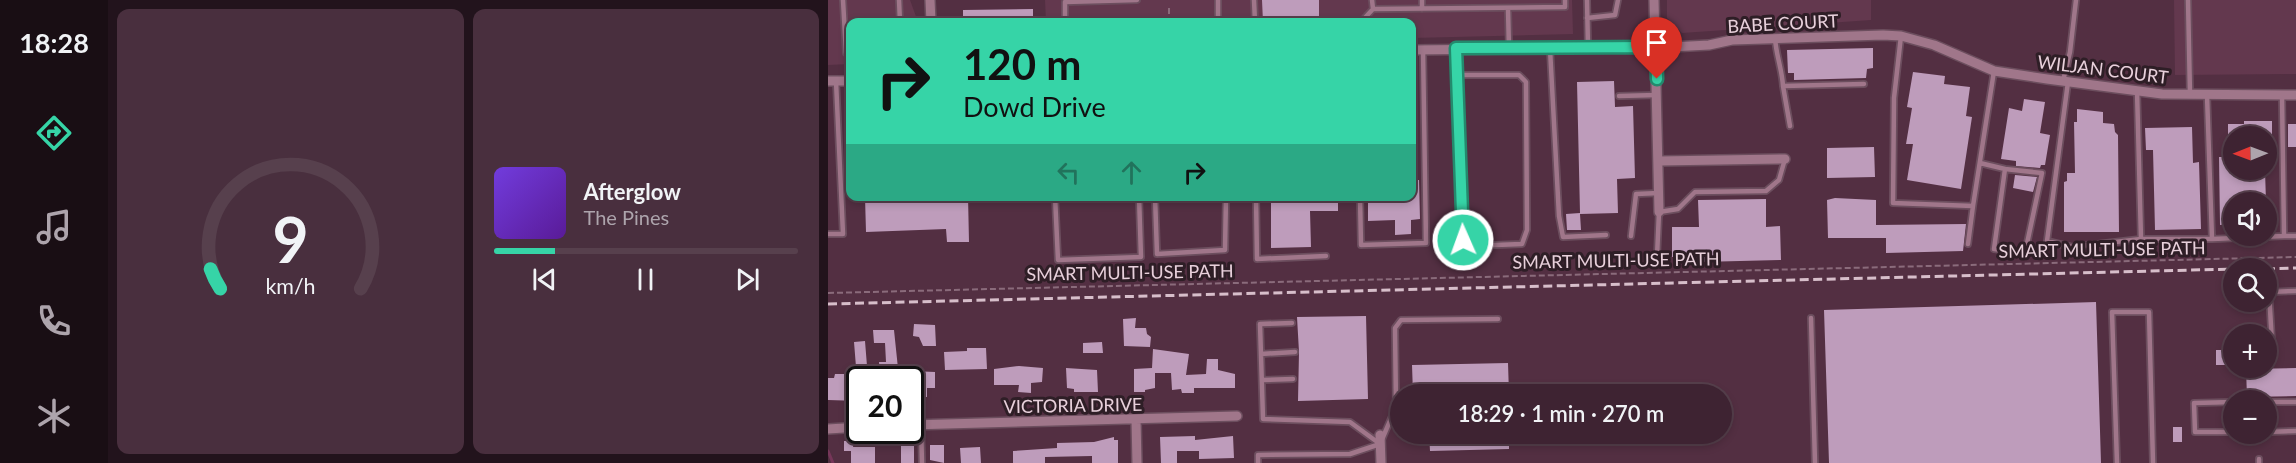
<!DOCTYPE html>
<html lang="en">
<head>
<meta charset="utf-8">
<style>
  :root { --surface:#3e2332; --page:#492f3e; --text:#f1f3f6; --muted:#ada4ac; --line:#57404d; --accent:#36d4a7 }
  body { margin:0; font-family:Lato,sans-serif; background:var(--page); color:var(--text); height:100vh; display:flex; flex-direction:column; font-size:22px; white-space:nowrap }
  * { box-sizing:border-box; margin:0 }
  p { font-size:20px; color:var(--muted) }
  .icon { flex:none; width:33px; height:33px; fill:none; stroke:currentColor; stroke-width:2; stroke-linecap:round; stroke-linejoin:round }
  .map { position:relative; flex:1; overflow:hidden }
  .details { display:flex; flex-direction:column; gap:9px; padding:9px; background:#22131c; width:720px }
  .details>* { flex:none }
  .banner { position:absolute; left:18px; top:18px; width:570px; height:183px; border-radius:12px; box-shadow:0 3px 9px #0003,0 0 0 2px var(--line); background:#36d4a7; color:#111; overflow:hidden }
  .needle { width:39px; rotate:269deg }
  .tools { position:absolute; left:1395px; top:126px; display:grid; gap:12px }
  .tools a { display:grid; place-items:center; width:54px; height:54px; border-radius:50%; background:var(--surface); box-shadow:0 3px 9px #0003,0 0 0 2px var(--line); font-size:30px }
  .speed { position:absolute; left:18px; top:366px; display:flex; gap:12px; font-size:30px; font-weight:700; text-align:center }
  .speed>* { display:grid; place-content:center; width:78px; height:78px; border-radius:50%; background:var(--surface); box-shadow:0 3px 9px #0003,0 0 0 2px var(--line); line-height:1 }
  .speed .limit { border:3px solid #111; border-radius:9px; background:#fff; color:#111 }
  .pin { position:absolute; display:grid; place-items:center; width:51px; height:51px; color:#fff; margin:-62px -26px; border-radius:50% 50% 50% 0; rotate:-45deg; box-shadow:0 0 6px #0007 }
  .pin .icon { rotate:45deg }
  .me { position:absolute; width:66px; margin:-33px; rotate:358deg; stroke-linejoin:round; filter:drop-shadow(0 0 4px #0008) }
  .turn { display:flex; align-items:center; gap:21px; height:126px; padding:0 18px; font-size:27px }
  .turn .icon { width:78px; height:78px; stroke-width:2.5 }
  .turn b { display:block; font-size:42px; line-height:51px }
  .lanes { display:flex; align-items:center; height:57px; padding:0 18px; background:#0003; justify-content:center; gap:30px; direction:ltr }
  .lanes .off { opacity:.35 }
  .details .card { flex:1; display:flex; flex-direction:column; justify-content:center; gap:9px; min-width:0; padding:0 21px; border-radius:12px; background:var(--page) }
  .details .dial { align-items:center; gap:0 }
  .dial svg { height:156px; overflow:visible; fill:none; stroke:var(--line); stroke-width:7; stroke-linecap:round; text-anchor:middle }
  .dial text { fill:var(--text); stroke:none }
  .song { display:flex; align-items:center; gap:18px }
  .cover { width:72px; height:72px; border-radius:9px; background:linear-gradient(135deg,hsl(260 70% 55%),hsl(270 70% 35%)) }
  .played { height:6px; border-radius:3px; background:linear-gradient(90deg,var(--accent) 20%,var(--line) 20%) }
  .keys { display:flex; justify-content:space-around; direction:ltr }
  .details .tiles { flex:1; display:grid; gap:9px; grid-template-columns:repeat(2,1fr) }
  .trip { position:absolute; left:562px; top:384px; width:342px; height:60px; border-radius:30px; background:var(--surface); box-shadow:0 3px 9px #0003,0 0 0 2px var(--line); font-weight:600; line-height:60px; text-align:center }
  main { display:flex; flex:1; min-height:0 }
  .menu { display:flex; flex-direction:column; width:108px; justify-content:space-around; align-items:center; background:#190e14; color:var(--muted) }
  .menu .icon { width:42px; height:42px }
  .menu .active { color:var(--accent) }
  .menu b { font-size:27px; color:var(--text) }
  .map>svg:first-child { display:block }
</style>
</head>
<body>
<main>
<nav class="menu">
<b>18:28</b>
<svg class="icon active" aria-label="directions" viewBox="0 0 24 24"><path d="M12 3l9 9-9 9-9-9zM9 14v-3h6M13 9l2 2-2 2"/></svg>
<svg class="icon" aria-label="music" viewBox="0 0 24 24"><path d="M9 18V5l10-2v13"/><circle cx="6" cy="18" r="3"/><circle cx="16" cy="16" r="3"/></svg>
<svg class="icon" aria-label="phone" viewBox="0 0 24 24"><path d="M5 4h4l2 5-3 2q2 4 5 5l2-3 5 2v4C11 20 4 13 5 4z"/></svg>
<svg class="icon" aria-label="climate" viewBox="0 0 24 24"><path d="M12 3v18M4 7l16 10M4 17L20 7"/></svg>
</nav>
<section class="details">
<div class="tiles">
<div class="card dial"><svg viewBox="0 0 100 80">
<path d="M14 69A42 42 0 1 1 86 69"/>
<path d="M14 69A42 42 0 0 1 9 59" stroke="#36d4a7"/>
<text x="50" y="56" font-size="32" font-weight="700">9</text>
<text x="50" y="72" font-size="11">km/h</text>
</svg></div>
<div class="card">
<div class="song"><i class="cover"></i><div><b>Afterglow</b><p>The Pines</p></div></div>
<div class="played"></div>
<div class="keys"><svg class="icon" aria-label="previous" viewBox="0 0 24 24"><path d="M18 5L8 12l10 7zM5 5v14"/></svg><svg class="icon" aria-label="pause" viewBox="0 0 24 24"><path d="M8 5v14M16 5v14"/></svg><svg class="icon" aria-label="next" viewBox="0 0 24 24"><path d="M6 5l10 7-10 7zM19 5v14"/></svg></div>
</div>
</div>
</section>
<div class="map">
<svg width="1468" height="463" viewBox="0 0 1468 463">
  <rect width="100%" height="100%" fill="#532f42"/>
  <path fill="#63384e" d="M0,0H82L90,22H22V64L0,65Z
    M217,0H744L745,34L584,38V22H218Z
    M839,0H1043V20L854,33L839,18Z
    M1346,0H1468V74L1347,75Z"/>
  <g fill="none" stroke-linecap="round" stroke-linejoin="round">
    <path stroke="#763659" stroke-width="3" d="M0,451L5,463"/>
  </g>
  <path fill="#be9cbb" d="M434,0H491V22H435Z
    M205,9V22H135V10Z
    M1045,48V68L1039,69L1038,78L966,80V73H960L959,50Z
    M1085,72L1117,76L1116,84L1142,87L1138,116L1144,117L1133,189L1079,180L1085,144H1078L1084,108L1079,107Z
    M786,81L787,107L805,106L807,178L789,179L790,213L752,214L753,230H739L738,214L752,213L749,82Z
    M1196,99L1217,102L1212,133L1222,135L1217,165H1213L1212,168L1188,166V161L1173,159L1181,108L1194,111Z
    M1249,109L1275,112V123L1286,124L1287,132L1290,135L1291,232H1236V182L1239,181V173H1247L1246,122H1249Z
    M1416,121H1444V136H1400V124H1416Z
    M1460,124H1468V147H1460Z
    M1364,127L1365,163L1371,162L1373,229L1327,230L1325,150H1318L1317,128Z
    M1046,147L1047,177L999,178V148Z
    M1391,157H1406V170H1437L1438,202H1406V224L1392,225Z
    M1187,175L1209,177L1205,192L1185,188Z
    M584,180H591L592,219L583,220V234L567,235V220L540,221V196H584Z
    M140,196L141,242H119L118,229L38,232L37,197L47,201L50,197Z
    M443,196H510V211H482L483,247L443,248Z
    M1007,198L1048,200V225L1138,224L1135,251L1058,253V238H1000L999,200Z
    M938,199V227L952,226L953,260L872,262V256L844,257V227H871L870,200Z
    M1268,302L1273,463H1001L996,310Z
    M538,316L540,399L470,401L471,352L469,317Z
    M308,318L307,328H318L319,334L323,337L322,347L296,346L295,319Z
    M86,324L107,325L108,346H95L91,337L85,336Z
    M45,330H66L71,378L52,376L51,362H58L57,343H46Z
    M37,341L39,366L28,367L26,342Z
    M274,342L275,353H255V343Z
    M139,348H158L159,369L117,370L116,352L139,351Z
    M325,349L361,354L358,375L378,374L379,359H390V370L407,374V388H366V393H354L353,389L344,390L343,373H327V388L317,390V392H306V369L324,368Z
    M1388,350H1405V365H1388Z
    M680,363L681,394H585L584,365Z
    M191,366L215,368L214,382L203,383V393L190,392L191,385H166V369Z
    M238,368L269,370L270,392H246V389L239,388Z
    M1468,368V396L1419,397L1418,369Z
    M84,371L107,372V388H99V397H82Z
    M7,374H30L32,401L0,400V378H6Z
    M1345,427H1354V442H1345Z
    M601,434H681V449L602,451Z
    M367,436V440L405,436L406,458L371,459V451H349V463H333L332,437Z
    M286,437V440H290V463H264V456L217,457V463H185V451L229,448V443L266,442Z
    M16,441H26L25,447H47V463H23V451H16Z
    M86,445V463H73V446Z
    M102,445H116V463L102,460Z
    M152,447L153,463H133L132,448Z"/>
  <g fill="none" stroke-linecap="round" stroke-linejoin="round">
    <defs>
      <path id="service" d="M15,0L18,53H22
        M71,0L72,22
        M390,0V22
        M426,0L427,22
        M544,0L545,9L737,7V0
        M759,0L760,47
        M1360,0L1362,94
        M594,9V0
        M680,9L681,49
        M759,18L787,15L790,0
        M237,22V2L309,0
        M533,22L545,9
        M1073,36L1066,98L1065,203L1145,206L1166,71
        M947,38C948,55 954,69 955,86L1036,84
        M722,49L731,216L735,237L778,235
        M628,51L635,240L636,243L641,246L694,244L699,230L698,82L691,75H629
        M1235,81L1242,52L1248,0
        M1240,82L1219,241L1244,247L1313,239L1309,90
        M955,86L962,126
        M791,96L829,95
        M1152,163L1177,169L1166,249L1197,253L1214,173L1177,169
        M46,196V197
        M227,196L230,260L313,257L311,196
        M327,196L329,254L397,250L398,196
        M428,196L429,259L498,256
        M532,196L533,245L598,243L595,49
        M0,234H15L8,81
        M803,236L808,194L831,193
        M1456,236H1468
        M1313,239H1384L1379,95
        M1384,239L1456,236L1454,95
        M1140,244L1145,206
        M829,257L831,212L850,209L867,192L938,191L951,180L957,159
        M983,318L987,463
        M464,323L432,324L435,419L522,422L552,444
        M1444,343L1441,292L1468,291
        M433,354L467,352
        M434,380L465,379
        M1406,402L1366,403L1367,432H1406
        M1438,402H1468
        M93,425L94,463
        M1438,432L1468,431
        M1431,459V463
        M430,463V455L522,454L552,444L568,407L567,328L573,320L670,319
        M1289,463L1284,312H1321L1325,463"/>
      <path id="minor" d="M102,0L103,22
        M826,0L831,212
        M584,50L843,47L881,45L904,40L1055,35L1073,36L1106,45L1166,71L1219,79L1334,94L1468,95
        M0,81H22
        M831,161L957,159
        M308,420L309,463
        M82,425L409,416
        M0,429L32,427
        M552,435L553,463"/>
    </defs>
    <use href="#service" stroke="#6c4e5e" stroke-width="8"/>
    <use href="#minor" stroke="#6c4e5e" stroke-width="12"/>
    <path stroke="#8a6b7b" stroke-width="2" stroke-dasharray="6 3" stroke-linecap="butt" d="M341,8V22
      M0,293L1468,257"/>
    <use href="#service" stroke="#a0768a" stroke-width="4.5"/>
    <use href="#minor" stroke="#a0768a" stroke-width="9"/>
    <path stroke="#d7beca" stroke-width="3" stroke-dasharray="9 4.5" stroke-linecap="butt" d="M1438,269L1468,268
      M0,304L1406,269"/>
  </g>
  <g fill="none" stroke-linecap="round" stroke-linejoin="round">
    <defs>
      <path id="route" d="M635,240L628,48L828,47L829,79"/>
    </defs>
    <use href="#route" stroke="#238a6d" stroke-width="15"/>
    <use href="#route" stroke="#36d4a7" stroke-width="10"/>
  </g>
  <g text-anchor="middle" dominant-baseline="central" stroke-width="6" stroke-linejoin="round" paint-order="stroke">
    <g font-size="18" fill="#e8d0db" stroke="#2e1e26">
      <text transform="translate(955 23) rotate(-3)">BABE COURT</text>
      <text transform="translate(1275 69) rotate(7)">WILJAN COURT</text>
      <text transform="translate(1274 249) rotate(-1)">SMART MULTI-USE PATH</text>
      <text transform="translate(788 260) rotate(-1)">SMART MULTI-USE PATH</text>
      <text transform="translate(302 272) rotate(-1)">SMART MULTI-USE PATH</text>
      <text transform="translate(245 405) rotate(-1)">VICTORIA DRIVE</text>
    </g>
  </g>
</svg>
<div class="tools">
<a><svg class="needle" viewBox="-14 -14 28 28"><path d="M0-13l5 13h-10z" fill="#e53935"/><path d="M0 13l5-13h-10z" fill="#ada4ac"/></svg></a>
<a><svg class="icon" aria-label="sound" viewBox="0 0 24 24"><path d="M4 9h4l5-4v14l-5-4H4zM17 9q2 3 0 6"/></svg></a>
<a><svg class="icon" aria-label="search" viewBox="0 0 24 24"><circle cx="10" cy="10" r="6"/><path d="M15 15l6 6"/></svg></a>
<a>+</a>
<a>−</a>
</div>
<div class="speed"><div class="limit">20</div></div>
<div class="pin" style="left:829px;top:79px;background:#d93025"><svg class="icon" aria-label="arrive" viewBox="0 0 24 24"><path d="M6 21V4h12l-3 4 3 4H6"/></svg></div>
<svg class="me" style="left:635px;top:240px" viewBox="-20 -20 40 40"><circle r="17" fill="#36d4a7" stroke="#fff" stroke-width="3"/><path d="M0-11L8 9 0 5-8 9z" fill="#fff"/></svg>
<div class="trip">18:29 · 1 min · 270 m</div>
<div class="banner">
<div class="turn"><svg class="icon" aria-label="right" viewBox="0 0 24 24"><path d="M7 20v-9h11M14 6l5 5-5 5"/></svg><div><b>120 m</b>Dowd Drive</div></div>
<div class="lanes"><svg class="icon off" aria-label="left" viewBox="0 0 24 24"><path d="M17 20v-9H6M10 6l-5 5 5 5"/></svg><svg class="icon off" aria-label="ahead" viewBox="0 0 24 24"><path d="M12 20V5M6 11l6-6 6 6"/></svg><svg class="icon" aria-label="right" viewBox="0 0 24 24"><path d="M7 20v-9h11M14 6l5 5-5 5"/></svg></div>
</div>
</div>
</main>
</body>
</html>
